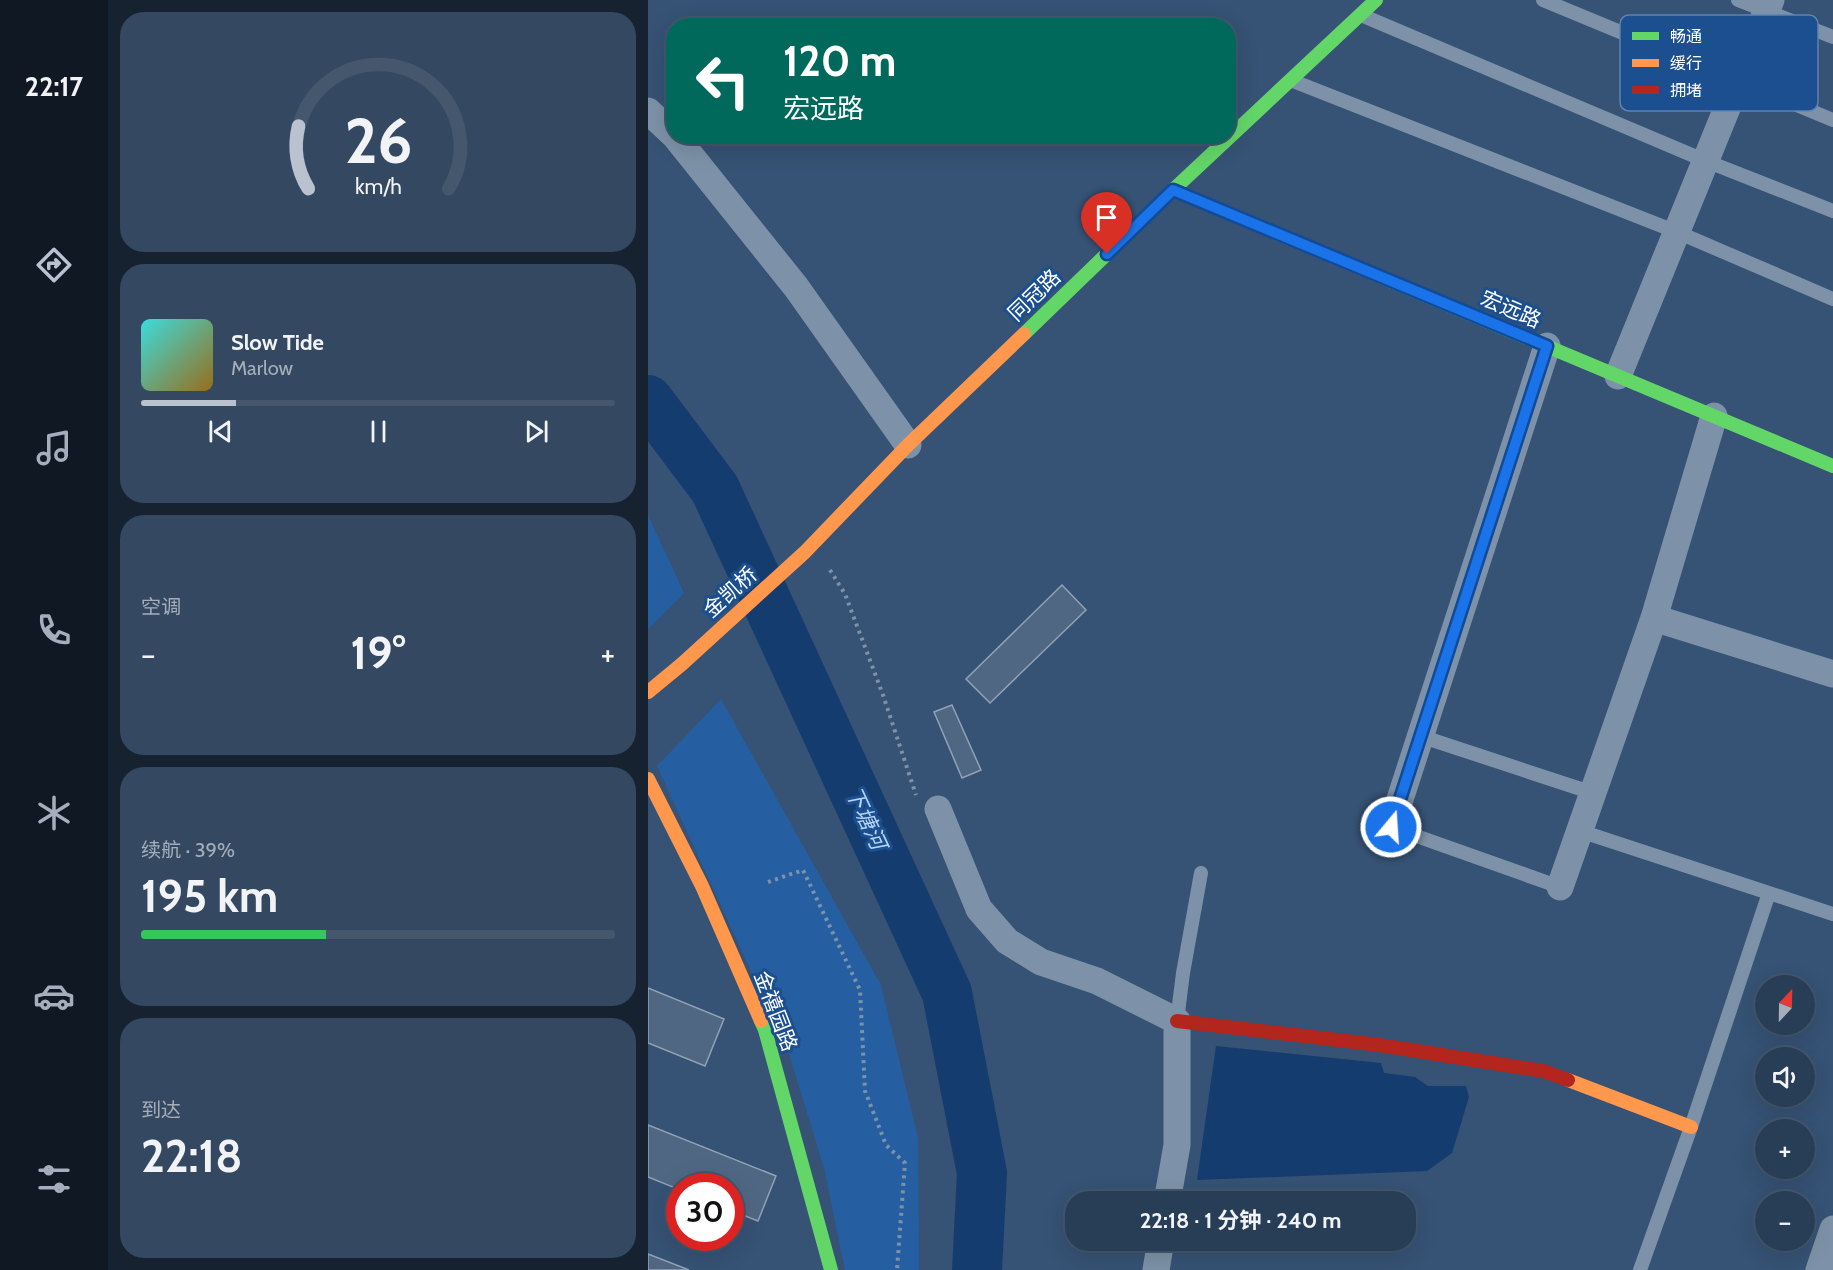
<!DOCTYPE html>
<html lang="zh">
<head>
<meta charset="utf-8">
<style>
  :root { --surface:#283e57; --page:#344961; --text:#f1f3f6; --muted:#a5aeba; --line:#44576d; --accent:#b9c2ce }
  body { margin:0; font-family:Cabin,"Noto Sans SC",sans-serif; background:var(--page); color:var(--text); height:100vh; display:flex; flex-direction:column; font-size:22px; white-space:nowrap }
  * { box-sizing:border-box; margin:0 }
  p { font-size:20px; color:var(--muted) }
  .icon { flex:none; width:33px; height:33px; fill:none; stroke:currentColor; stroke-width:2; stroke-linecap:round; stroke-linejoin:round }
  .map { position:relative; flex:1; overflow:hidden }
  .sheet { display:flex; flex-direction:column; gap:12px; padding:12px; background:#162230; width:540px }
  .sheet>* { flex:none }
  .guide { position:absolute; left:18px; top:18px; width:570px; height:126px; border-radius:24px; box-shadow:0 6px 24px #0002,0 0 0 2px var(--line); background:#00695c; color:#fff; overflow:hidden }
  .needle { width:39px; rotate:22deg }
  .controls { position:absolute; left:1107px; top:975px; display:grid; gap:12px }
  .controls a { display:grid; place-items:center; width:60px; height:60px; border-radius:50%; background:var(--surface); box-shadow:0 6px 24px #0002,0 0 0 2px var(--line); font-size:30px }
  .speed { position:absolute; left:18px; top:1173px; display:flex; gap:12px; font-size:30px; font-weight:700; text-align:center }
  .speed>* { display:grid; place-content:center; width:78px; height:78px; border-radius:50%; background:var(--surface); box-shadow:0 6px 24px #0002,0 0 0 2px var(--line); line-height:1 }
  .speed .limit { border:9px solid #d22; background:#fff; color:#111 }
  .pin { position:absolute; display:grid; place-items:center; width:51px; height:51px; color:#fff; margin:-62px -26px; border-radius:50% 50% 50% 0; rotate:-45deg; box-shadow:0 0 6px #0007 }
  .pin .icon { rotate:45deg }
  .me { position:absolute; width:66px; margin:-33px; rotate:18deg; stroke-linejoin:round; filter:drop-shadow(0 0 4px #0008) }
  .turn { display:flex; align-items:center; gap:21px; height:126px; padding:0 18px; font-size:27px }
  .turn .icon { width:78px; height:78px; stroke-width:2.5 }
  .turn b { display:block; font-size:42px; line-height:51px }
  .big { font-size:45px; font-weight:700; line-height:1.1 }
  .sheet .card { flex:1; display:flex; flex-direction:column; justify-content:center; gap:9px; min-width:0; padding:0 21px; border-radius:24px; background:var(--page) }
  .sheet .dial { align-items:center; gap:0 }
  .dial svg { height:156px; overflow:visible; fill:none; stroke:var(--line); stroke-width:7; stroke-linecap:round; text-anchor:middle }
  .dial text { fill:var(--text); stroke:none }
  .song { display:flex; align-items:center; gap:18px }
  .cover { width:72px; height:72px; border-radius:9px; background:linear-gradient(135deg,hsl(180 70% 55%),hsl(40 70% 35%)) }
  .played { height:6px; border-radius:3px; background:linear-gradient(90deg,var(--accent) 20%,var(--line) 20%) }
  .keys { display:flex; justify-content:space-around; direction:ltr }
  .heat { display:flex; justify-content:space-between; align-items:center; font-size:33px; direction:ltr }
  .charge { height:9px; border-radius:4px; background:linear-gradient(90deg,#34c759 39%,var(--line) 0) }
  .trip { position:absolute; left:417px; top:1191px; width:351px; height:60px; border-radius:24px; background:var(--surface); box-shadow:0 6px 24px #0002,0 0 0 2px var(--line); font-weight:700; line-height:60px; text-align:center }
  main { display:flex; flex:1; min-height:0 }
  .menu { display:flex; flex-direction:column; width:108px; justify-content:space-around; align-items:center; background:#101923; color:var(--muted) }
  .menu .icon { width:42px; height:42px }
  .menu .active { color:var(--accent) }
  .menu b { font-size:27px; color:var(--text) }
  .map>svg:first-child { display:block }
</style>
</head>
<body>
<main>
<nav class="menu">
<b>22:17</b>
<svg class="icon active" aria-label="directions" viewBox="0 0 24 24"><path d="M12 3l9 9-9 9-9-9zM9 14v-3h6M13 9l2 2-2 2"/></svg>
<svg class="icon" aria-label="music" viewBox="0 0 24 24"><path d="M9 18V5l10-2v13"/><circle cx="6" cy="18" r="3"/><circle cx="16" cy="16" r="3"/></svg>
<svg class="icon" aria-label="phone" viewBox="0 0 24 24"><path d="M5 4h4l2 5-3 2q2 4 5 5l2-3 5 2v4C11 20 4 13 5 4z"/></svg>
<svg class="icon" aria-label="climate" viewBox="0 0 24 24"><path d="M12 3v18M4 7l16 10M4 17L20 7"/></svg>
<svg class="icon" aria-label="car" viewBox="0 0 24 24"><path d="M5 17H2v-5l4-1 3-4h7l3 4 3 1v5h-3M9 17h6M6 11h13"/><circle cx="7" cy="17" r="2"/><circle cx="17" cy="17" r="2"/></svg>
<svg class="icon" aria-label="filters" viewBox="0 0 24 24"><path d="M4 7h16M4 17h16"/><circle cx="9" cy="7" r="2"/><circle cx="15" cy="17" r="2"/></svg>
</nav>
<section class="sheet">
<div class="card dial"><svg viewBox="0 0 100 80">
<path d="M14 69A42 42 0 1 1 86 69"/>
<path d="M14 69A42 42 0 0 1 9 37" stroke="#b9c2ce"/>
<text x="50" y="56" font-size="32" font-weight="700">26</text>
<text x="50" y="72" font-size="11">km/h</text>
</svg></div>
<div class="card">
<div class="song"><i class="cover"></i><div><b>Slow Tide</b><p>Marlow</p></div></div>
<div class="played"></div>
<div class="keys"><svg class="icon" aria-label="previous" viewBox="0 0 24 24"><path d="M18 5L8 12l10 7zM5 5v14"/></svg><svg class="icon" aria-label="pause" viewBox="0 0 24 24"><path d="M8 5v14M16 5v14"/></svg><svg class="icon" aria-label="next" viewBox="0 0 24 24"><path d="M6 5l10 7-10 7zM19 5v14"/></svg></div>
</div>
<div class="card"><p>空调</p>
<div class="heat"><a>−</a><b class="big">19°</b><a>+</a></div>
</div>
<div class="card"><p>续航 · 39%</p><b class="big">195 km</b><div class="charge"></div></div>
<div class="card"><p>到达</p><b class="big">22:18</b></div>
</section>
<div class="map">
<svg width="1185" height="1270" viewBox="0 0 1185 1270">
  <rect width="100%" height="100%" fill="#365274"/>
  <path fill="#265fa1" d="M0,515L36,593L0,629Z
    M73,699L233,985L270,1138L271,1270H197L176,1168L141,1054L9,766Z"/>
  <path fill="#153c6e" d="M568,1046L733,1063L736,1073L767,1077L780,1086H818L821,1097L804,1153L779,1171L549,1180Z"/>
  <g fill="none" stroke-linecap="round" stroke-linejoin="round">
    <path stroke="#153c6e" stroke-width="50" d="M0,400L67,489L299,993L334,1173L329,1270"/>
  </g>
  <path fill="#506783" stroke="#92a2b6" stroke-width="1.5" d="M414,585L438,610L342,703L318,679Z
    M304,705L333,770L314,778L286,712Z
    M0,988L76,1019L57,1066L0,1043Z
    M0,1125L128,1176L110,1221L82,1210V1186H32V1190L0,1177Z
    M0,1254L41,1270H0Z"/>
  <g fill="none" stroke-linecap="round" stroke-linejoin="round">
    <path stroke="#7d92a8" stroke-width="4" stroke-dasharray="3 4.5" stroke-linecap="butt" d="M182,570L197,594L235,695L268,795
      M120,882L155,870L212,990L217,1091L238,1145L257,1163L249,1270"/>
    <path stroke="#7d92a8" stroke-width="14" d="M895,0L1185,120
      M1090,0L1185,37
      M713,15L1058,161L1185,211
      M645,81L1029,232L1185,299
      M772,736L945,793
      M743,827L912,887
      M932,831L1185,914
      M529,1021L535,973L553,873
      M992,1270L1043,1127L1121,893"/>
    <path stroke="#7d92a8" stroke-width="27" d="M0,111L26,135
      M27,136L148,287L260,445
      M970,376L1123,0
      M1006,618L1185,674
      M290,809L331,909L359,941L393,962L449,981L529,1021V1145L519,1202
      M743,827L899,346
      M912,887L1006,618L1066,416
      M508,1270L513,1240
      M1171,1270L1185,1229"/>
    <path stroke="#63d668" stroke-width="14" d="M745,282L1185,466
      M376,334L525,190L728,0
      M113,1021L117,1030L183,1270"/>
    <path stroke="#ff974d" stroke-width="14" d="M525,190L745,282
      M0,692L34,664L157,552L260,445L376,334
      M0,779L54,886L113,1021
      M920,1080L1043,1127"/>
    <path stroke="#b3261e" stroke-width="14" d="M529,1021L731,1045L895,1071L920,1080"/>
  </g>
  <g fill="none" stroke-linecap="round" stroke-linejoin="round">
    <defs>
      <path id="route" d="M459,254L525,190L899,346L743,827"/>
    </defs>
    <use href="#route" stroke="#114b97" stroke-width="15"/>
    <use href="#route" stroke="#1a73e8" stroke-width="10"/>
  </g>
  <g text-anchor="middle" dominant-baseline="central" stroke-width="6" stroke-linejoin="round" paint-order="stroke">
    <g font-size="21" fill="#fff" stroke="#1b4f8f">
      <text transform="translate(386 295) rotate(-44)">同冠路</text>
      <text transform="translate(863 309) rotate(23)">宏远路</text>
      <text transform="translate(82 592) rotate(-42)">金凯桥</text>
      <text transform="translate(128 1011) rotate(69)">金禧园路</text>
    </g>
    <g font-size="22" font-style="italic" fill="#b5d3f5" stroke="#1b4f8f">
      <text transform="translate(218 818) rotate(65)">下塘河</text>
    </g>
  </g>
  <rect x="972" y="15" width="198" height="96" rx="9" fill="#1b4f8f" stroke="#5f84b1" stroke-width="1.5"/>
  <rect x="984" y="32" width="27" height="8" fill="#63d668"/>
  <rect x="984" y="59" width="27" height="8" fill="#ff974d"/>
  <rect x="984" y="86" width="27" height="8" fill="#b3261e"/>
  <g font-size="16" fill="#fff">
    <text x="1022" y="42">畅通</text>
    <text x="1022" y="69">缓行</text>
    <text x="1022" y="96">拥堵</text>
  </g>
</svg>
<div class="controls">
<a><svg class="needle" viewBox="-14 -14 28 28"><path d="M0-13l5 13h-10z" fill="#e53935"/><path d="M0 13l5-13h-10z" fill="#a5aeba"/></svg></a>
<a><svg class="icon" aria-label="sound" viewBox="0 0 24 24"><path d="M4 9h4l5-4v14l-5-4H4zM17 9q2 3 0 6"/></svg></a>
<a>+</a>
<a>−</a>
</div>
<div class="speed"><div class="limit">30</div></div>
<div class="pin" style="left:459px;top:254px;background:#d93025"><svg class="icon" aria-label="arrive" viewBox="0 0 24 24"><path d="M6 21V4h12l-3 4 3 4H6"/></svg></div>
<svg class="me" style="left:743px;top:827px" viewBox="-20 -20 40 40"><circle r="17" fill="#1a73e8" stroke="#fff" stroke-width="3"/><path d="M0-11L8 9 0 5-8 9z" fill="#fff"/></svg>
<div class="trip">22:18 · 1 分钟 · 240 m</div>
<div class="guide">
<div class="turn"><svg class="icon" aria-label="left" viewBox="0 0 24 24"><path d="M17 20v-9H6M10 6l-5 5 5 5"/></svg><div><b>120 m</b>宏远路</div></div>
</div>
</div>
</main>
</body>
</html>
